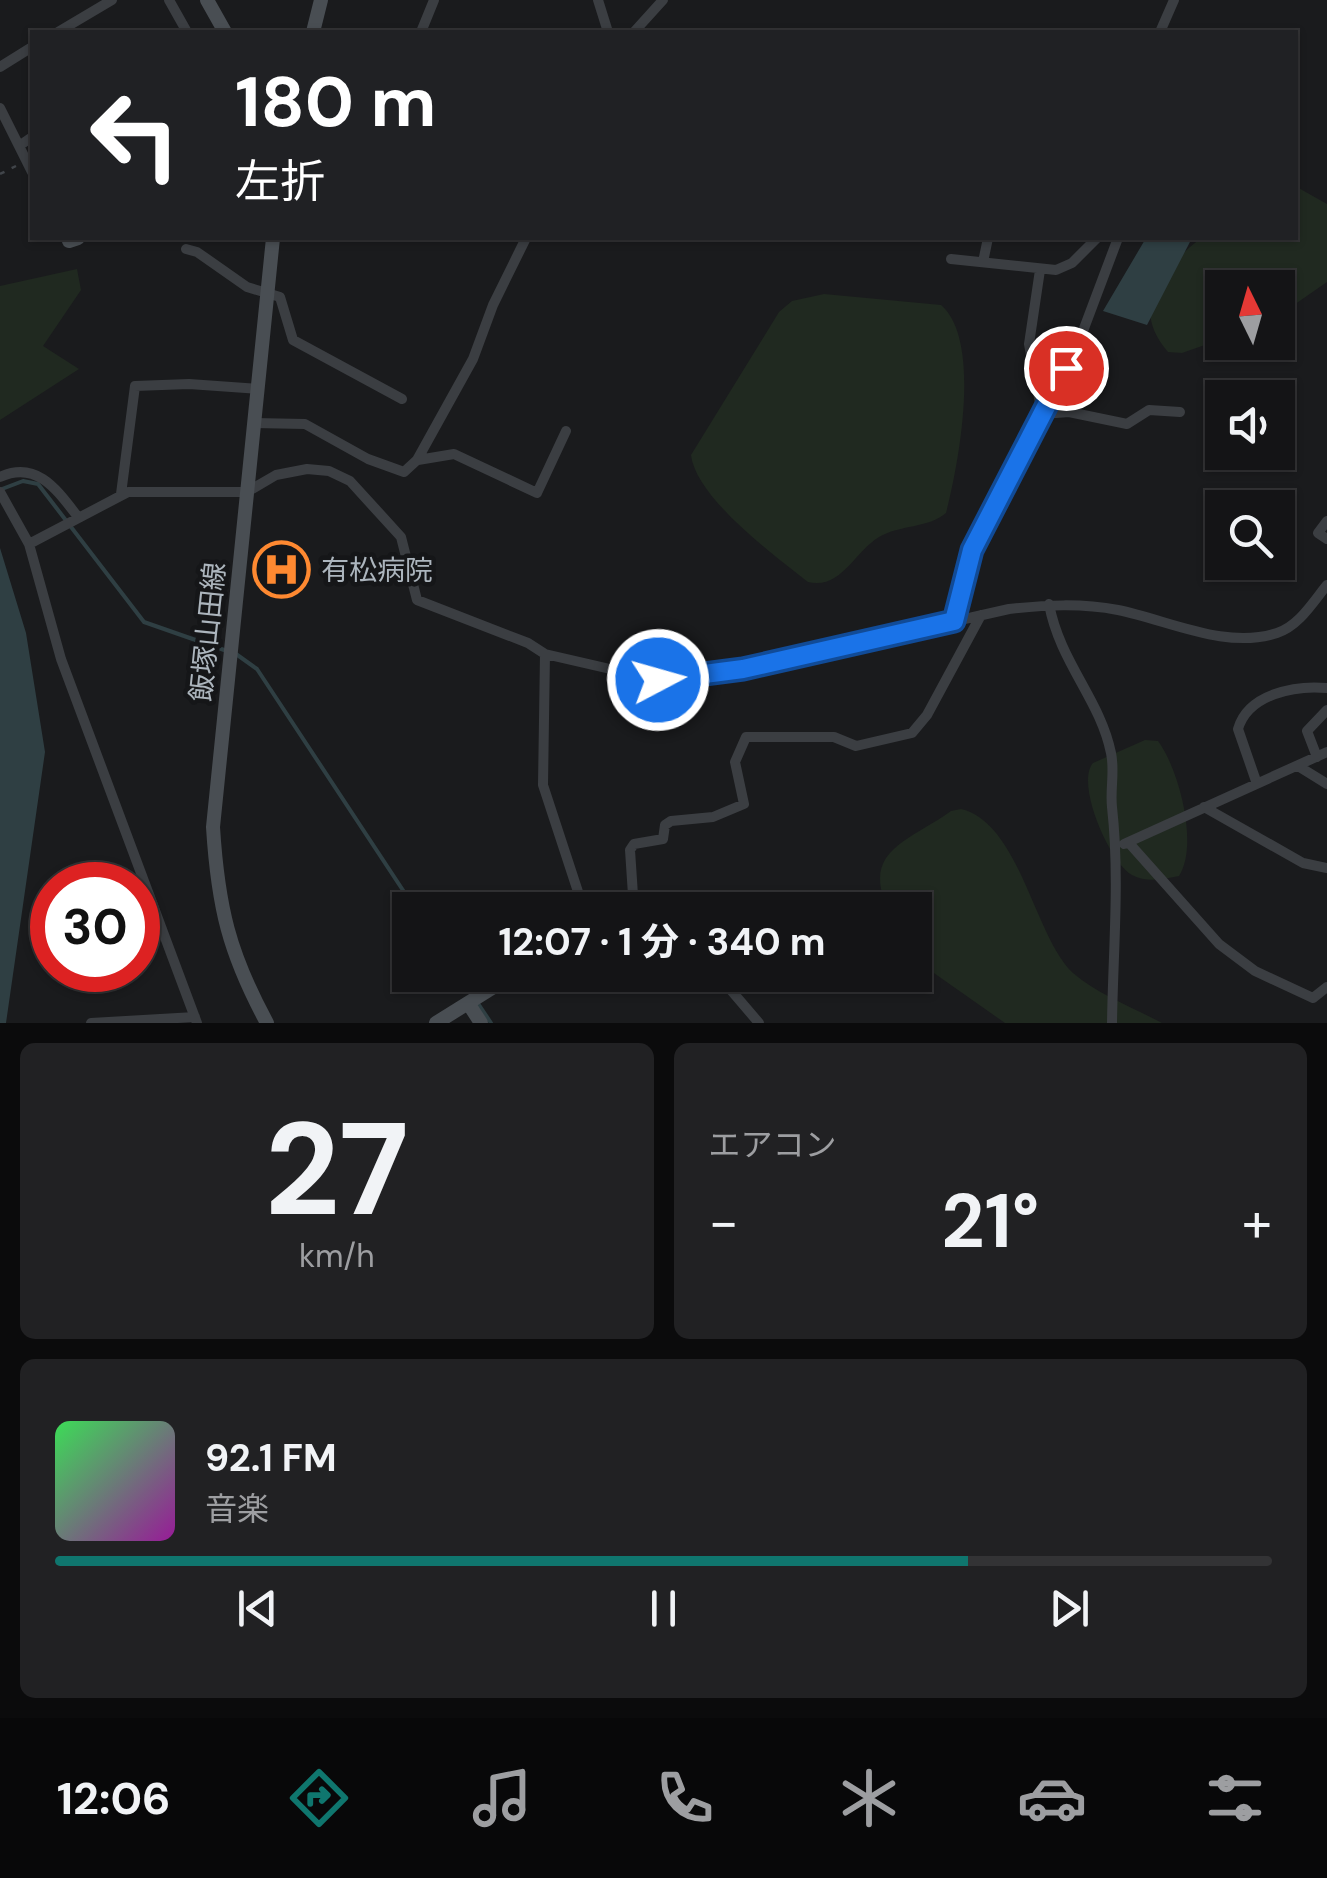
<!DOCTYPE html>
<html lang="ja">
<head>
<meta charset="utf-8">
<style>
  :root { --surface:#141416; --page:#212123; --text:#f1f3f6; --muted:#9d9ea1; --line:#333335; --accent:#0f766e }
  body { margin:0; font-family:"DM Sans","Noto Sans JP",sans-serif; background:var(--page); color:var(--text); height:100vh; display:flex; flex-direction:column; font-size:38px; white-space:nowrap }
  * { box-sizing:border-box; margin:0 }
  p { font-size:32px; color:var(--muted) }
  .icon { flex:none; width:55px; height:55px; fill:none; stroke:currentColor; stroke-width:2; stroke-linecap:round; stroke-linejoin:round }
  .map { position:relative; height:1023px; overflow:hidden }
  .drawer { display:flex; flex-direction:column; gap:20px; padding:20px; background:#0b0b0c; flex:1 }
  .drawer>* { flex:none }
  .top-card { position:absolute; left:30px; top:30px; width:1268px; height:210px; border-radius:0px; box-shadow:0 2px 8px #0004,0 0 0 2px var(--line); background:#202124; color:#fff; overflow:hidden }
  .needle { width:65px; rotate:355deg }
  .fabs { position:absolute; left:1205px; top:270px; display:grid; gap:20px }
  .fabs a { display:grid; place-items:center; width:90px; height:90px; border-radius:0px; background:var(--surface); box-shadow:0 2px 8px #0004,0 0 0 2px var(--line); font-size:50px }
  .speed { position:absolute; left:30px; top:862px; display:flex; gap:20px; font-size:50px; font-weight:700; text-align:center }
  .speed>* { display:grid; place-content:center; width:130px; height:130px; border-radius:50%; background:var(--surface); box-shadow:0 2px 8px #0004,0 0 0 2px var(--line); line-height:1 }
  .speed .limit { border:15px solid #d22; background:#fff; color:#111 }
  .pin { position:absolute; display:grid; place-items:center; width:85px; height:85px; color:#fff; margin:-42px; border:5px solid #fff; border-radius:50%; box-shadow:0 2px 10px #0007 }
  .me { position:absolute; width:110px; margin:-55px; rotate:84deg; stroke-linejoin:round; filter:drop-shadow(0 0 8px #0008) }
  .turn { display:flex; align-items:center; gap:35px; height:210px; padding:0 40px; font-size:45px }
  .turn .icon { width:130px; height:130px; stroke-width:2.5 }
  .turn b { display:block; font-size:70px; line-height:85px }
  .big { font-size:75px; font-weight:700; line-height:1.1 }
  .drawer .card { flex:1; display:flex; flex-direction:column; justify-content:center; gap:15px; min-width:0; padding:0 35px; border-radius:15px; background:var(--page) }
  .drawer .dial { align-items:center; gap:0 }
  .dial b { font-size:130px; line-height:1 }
  .song { display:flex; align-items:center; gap:30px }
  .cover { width:120px; height:120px; border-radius:15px; background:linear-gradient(135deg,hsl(130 70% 55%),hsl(300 70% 35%)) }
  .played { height:10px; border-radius:5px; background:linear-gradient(90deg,var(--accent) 75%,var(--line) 75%) }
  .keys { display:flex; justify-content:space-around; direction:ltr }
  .heat { display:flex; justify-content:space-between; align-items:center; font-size:55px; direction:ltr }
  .drawer .tiles { flex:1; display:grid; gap:20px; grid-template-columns:1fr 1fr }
  .card:last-child { grid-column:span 2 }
  .trip { position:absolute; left:392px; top:892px; width:540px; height:100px; border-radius:0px; background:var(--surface); box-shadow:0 2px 8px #0004,0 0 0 2px var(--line); font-weight:700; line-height:100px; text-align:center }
  .tab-bar { display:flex; height:160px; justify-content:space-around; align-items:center; background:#080809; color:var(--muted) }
  .tab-bar .icon { width:70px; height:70px }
  .tab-bar .selected { color:var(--accent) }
  .tab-bar b { font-size:45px; color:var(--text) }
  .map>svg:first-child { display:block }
</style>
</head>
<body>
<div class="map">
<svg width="1327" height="1023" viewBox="0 0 1327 1023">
  <rect width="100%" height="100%" fill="#1a1b1d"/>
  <path fill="#202920" d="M1295,186L1327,204V282L1278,316V288H1222V339L1182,353L1168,352C1128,306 1162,269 1201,238H1295Z
    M77,269L81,290L43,346L79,369L0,420V286Z
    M824,294L941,305C982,340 959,463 946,513C929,528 899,525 879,537C854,552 841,590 808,582C775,556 696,498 691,455L779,312L792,301Z
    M1145,740L1158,741C1179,769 1199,845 1179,876C1164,879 1147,883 1132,875C1110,863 1075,784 1093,763Z
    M961,809C1020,823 1034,936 1073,973C1097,994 1134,1008 1162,1023H1005L931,971L915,951V910H888C861,850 908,842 951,811Z"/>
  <path fill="#2f3f43" d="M1146,238H1192L1147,325L1103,311Z
    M0,548L26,633L45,752L6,1023H0Z"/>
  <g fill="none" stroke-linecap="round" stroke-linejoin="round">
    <path stroke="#2f3f43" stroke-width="4" d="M2,489L23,481L38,484L144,622L227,651
      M236,654L257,669L416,910
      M460,975L472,994
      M477,1002L491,1023"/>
    <path stroke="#41454a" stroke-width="2.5" stroke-dasharray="5 8" stroke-linecap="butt" d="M0,174L16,166"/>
    <path stroke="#3b3e42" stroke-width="10" d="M169,0L187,32
      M598,0L608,32
      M58,32L112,0
      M421,32L434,0
      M634,32L663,0
      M1160,32L1174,0
      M0,67L32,47
      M0,108L32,172
      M19,146L32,137
      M186,249L197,252L247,287L280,297L293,340L402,399
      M951,259L1056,270L1072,263L1097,238
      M983,262L988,238
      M1040,270L1029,344L1042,414L1069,412L1127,424L1149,410L1180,412
      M254,423L305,424L368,459L404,472L417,460L473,359L493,305L526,238
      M418,460L454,454L537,493L566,431
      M0,477C37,460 57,490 78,517
      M0,492L29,544L61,659L197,1023
      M121,494L135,386L189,384L258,389
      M1327,521L1318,533L1327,539
      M29,544L128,492H247L276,475L307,469L329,471L350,481L401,537L417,600L528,643L545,654L658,680L743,669L1009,609C1046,605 1081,603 1118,610C1168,620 1226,650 1277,633C1299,626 1313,602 1327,585
      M1049,604C1060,663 1100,699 1111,753C1115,771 1110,789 1112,807C1120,879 1113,951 1112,1023
      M954,621L972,550L1077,347L1118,238
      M545,654L543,785L584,910
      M1317,757L1307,731L1327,710
      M1298,766L1327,784
      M1256,781L1238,729C1248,694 1295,685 1327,688
      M1204,807L1303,863L1327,868
      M1129,843L1219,944L1255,971L1313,998L1327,987
      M1124,844L1327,752
      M634,910L630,850L634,844L663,839L665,825L671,821L713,817L744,804L735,762L746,737H834L856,746L912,733L927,715L981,615
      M718,975L759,1023
      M91,1023L195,1017"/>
    <path stroke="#494e53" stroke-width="14" d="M207,0L225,32
      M313,32L321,0
      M69,241L78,238
      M468,1003L481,1023
      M267,1023C229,953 218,907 213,827L273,238
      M436,1023L513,975"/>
  </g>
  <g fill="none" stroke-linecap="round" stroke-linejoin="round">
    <defs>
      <path id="route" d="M658,680L743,669L954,621L972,550L1066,368"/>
    </defs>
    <use href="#route" stroke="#114b97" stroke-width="25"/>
    <use href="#route" stroke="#1a73e8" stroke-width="18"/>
  </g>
  <defs>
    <symbol id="hospital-ring" viewBox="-11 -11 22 22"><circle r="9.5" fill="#151618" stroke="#fe8931" stroke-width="1.5"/><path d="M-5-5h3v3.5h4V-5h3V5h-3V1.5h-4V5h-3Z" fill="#fe8931"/></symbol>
  </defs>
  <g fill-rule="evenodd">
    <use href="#hospital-ring" x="250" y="538" width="63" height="63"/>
  </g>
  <g text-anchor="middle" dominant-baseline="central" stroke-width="9" stroke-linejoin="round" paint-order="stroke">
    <g font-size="28" fill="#acb5bd" stroke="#151618" text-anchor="start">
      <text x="321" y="570">有松病院</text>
    </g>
    <g font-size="28" fill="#acb5bd" stroke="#151618">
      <text transform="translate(208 632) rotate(-84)">飯塚山田線</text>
    </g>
  </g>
</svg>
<div class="fabs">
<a><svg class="needle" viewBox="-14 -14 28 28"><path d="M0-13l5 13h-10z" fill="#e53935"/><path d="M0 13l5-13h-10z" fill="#9d9ea1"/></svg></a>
<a><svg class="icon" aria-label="sound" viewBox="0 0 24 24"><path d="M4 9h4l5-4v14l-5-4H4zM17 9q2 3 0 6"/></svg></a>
<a><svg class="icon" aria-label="search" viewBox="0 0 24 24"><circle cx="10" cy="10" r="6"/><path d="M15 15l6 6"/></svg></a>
</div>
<div class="speed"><div class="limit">30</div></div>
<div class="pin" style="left:1066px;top:368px;background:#d93025"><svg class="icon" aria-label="arrive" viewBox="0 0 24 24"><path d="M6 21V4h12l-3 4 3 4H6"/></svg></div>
<svg class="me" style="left:658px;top:680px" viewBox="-20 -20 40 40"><circle r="17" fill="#1a73e8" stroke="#fff" stroke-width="3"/><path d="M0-11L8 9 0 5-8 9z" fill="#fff"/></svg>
<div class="trip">12:07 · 1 分 · 340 m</div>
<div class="top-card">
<div class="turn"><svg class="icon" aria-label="left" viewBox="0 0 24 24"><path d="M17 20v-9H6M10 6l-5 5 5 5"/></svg><div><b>180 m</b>左折</div></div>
</div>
</div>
<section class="drawer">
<div class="tiles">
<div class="card dial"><b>27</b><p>km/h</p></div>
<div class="card"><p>エアコン</p>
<div class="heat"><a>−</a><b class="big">21°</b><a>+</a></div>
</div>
<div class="card">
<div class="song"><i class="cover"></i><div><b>92.1 FM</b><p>音楽</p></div></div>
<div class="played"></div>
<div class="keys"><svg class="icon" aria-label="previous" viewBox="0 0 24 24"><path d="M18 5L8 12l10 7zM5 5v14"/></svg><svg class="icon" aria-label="pause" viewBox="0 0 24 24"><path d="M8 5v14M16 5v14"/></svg><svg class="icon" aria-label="next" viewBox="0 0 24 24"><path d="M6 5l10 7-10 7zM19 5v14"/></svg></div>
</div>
</div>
</section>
<nav class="tab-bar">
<b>12:06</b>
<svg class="icon selected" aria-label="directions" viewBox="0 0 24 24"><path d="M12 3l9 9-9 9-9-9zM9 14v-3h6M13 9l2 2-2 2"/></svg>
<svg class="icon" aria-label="music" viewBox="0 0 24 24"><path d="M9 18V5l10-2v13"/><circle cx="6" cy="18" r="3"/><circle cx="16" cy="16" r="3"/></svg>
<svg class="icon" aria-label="phone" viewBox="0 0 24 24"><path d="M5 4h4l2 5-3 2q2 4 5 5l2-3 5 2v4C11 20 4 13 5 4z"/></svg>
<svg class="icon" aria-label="climate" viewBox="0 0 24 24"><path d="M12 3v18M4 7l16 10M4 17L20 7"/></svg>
<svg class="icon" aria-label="car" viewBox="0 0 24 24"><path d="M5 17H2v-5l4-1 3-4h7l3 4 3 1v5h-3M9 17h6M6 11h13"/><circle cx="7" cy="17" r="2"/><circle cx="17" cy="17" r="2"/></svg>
<svg class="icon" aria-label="filters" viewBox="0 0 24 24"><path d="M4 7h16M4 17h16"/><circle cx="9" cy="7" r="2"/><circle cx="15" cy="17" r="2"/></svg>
</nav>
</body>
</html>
